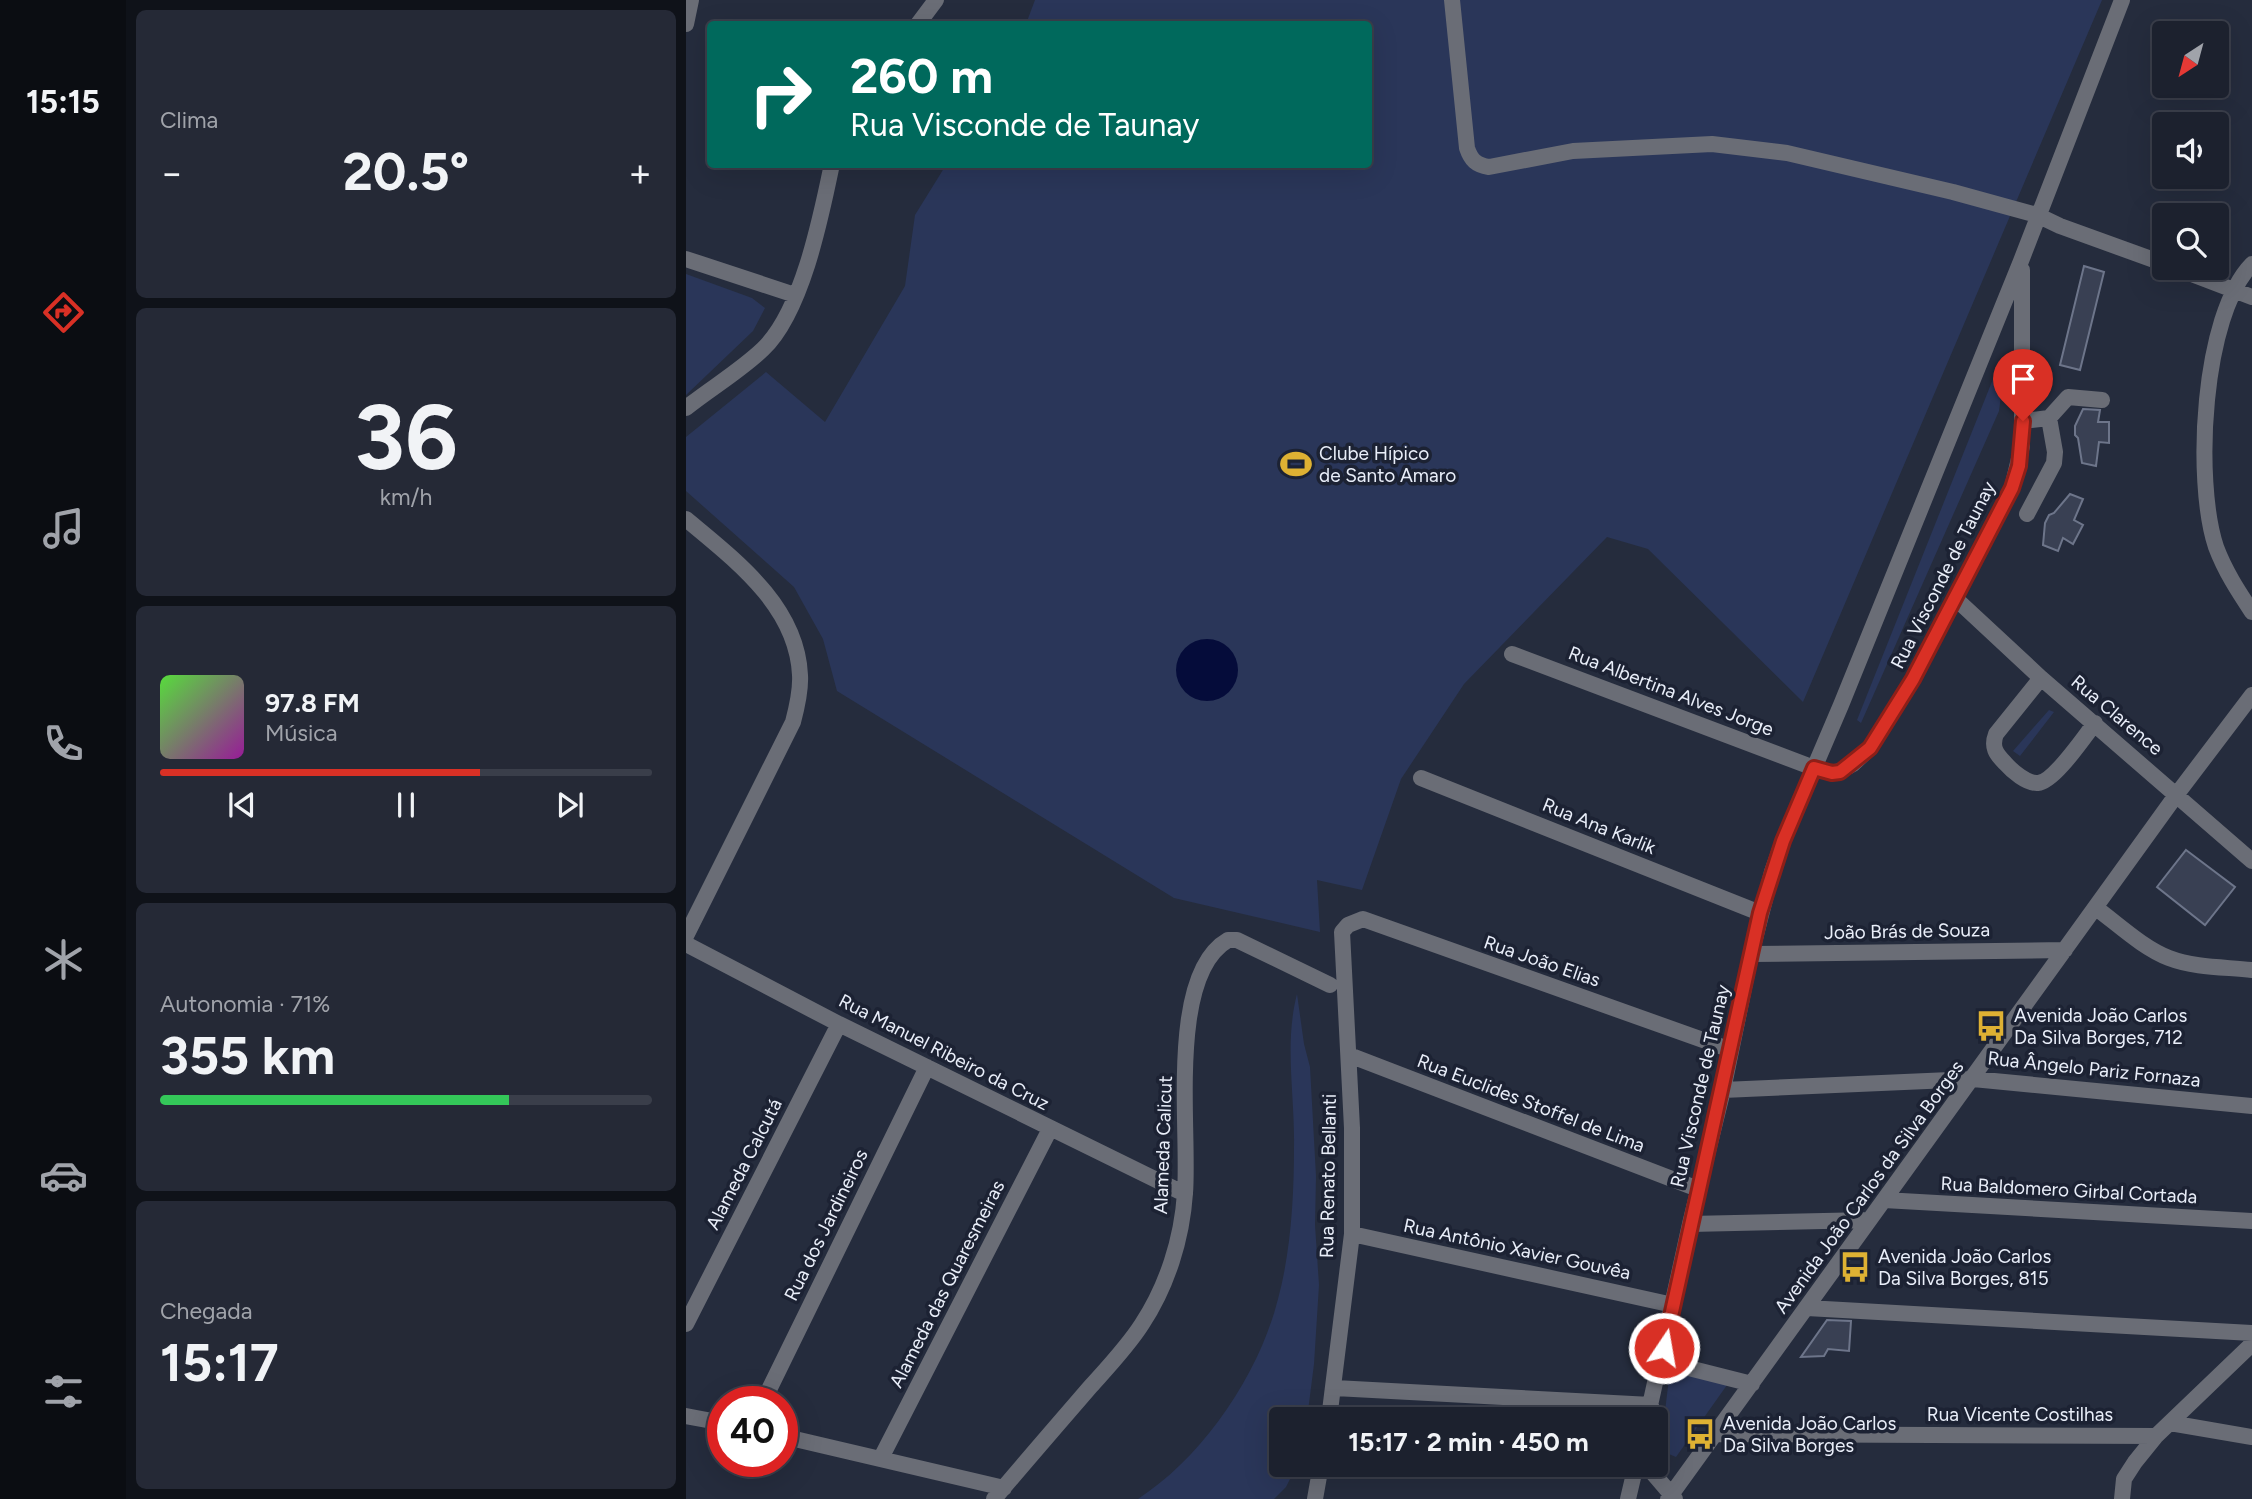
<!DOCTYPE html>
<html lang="pt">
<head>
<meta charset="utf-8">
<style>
  :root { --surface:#1c212e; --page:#252936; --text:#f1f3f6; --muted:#a0a3aa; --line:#3a3e4a; --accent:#d93025 }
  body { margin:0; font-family:Figtree,sans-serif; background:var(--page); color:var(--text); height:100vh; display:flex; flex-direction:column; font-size:26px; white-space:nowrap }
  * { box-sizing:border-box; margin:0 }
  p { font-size:23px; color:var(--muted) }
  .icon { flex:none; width:38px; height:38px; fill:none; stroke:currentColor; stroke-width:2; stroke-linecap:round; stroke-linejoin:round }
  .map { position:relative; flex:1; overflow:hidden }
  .panel { display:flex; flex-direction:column; gap:10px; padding:10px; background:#0f1219; width:560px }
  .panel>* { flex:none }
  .banner { position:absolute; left:21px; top:21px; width:665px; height:147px; border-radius:7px; box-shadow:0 7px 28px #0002,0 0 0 2px var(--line); background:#00695c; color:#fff; overflow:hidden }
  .needle { width:46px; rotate:216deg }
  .fabs { position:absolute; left:1466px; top:21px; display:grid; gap:14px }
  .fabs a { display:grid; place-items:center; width:77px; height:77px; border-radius:7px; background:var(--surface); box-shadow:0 7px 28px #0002,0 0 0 2px var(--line); font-size:35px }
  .speed { position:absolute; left:21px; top:1386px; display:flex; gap:14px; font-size:35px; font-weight:700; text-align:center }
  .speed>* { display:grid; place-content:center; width:91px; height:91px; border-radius:50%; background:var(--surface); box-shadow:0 7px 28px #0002,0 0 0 2px var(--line); line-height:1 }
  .speed .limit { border:10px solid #d22; background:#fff; color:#111 }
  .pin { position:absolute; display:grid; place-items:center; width:60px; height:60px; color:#fff; margin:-72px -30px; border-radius:50% 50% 50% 0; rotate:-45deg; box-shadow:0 0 7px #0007 }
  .pin .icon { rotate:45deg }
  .me { position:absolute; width:77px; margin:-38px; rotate:12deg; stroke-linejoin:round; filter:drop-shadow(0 0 5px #0008) }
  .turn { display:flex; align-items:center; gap:24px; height:147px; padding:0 28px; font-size:32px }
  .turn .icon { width:91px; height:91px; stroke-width:2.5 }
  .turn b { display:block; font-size:49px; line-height:60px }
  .big { font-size:52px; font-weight:700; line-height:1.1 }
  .panel .widget { flex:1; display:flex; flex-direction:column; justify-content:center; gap:10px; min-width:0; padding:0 24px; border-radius:10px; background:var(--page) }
  .panel .dial { align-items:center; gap:0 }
  .dial b { font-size:91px; line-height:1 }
  .song { display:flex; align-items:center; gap:21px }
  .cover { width:84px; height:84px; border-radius:10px; background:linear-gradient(135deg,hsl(110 70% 55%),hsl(300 70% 35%)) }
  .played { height:7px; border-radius:4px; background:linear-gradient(90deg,var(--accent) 65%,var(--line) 65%) }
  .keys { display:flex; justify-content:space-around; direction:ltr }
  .heat { display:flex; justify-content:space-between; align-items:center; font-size:38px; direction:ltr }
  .charge { height:10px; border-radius:5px; background:linear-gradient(90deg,#34c759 71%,var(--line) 0) }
  .trip { position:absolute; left:583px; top:1407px; width:399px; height:70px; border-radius:7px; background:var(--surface); box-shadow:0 7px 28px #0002,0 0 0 2px var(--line); font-weight:700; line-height:70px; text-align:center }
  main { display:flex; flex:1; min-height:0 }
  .tabs { display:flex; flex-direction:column; width:126px; justify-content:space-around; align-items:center; background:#0b0d12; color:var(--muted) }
  .tabs .icon { width:49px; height:49px }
  .tabs .active { color:var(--accent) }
  .tabs b { font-size:32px; color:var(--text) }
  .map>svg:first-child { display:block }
</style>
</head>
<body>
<main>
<nav class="tabs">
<b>15:15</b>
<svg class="icon active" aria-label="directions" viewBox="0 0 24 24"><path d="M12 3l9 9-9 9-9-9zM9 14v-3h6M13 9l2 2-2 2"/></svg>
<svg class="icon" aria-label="music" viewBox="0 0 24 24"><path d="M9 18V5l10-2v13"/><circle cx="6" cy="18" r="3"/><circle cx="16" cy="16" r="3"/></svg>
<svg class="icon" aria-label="phone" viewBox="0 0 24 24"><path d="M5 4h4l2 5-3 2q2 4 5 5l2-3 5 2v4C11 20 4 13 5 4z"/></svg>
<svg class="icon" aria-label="climate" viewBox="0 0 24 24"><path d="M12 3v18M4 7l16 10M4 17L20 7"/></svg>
<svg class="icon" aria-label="car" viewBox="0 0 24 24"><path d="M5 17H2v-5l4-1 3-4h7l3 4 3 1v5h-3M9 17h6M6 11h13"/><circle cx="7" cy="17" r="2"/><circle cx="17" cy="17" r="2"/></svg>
<svg class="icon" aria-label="filters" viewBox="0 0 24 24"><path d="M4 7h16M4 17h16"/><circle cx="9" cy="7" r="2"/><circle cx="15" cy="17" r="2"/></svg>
</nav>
<section class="panel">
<div class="widget"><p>Clima</p>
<div class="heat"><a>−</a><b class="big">20.5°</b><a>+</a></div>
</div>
<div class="widget dial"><b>36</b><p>km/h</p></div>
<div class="widget">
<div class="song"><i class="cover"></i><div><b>97.8 FM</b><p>Música</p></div></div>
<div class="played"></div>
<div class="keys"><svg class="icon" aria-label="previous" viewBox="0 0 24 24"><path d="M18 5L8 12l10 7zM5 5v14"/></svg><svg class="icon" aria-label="pause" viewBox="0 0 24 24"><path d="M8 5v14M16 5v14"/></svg><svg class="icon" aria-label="next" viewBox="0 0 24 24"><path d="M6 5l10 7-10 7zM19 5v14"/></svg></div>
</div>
<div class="widget"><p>Autonomia · 71%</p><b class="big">355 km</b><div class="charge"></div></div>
<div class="widget"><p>Chegada</p><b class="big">15:17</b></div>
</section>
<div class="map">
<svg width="1566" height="1499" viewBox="0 0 1566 1499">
  <rect width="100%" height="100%" fill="#252c3d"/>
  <path fill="#2a3659" d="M349,0H1416L1117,702L962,549L921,537L778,684L715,779L676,890L631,880L634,932L488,898L151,691L137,639L108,587L0,491V437L80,372L139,422L219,286L229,215L260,165L682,164V24H340Z
    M0,274L66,298L79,308L67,331L0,395Z
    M1315,359L1318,372L1313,411L1175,723L1171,720Z
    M1363,710L1368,712L1334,756L1327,751Z
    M611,994L618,1044L624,1067L630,1176L629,1225L633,1285L628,1364L621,1419H595V1465H611L600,1487L588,1499H452C517,1457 573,1375 592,1299C605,1251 608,1197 608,1147C609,1095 598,1044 611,994Z
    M984,1370L1041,1385L990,1457L978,1452L976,1436Z"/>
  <path fill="#050c3a" d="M490 670a31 31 0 1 1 62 0a31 31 0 1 1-62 0Z"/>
  <path fill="#394053" stroke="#6d758a" stroke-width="2" d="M1398,266L1418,272L1394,370L1374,365Z
    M1397,409L1414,410L1412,422H1423V443L1413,442L1410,466L1396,463L1392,438L1389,435V426Z
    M1384,494L1397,499L1388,520L1397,525L1387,544L1377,538L1372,551L1357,545L1359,523L1363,515L1368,513Z
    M1500,850L1549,887L1519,925L1471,887Z
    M1141,1320L1165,1321L1163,1351L1142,1349L1138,1356L1115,1357Z"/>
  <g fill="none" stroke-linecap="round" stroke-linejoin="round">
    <path stroke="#6a6d76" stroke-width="16" d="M766,0L781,148C785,160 790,165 803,167L887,151L1026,144L1101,153L1267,192L1351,215L1374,226L1479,264
      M0,24L5,0
      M232,24L250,0
      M0,259L109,295
      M1566,264C1516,315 1508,481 1530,547C1539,571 1552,591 1566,612
      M1490,268L1566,297
      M0,408C25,388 54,371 77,349C116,312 135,217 146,164
      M1337,421L1363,418L1382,397L1416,400
      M1341,514L1368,463L1369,452L1363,418
      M0,519C49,560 111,606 114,675C115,691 111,707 107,722L0,936
      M1270,599L1355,678L1566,861
      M826,654L1128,768L1146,773L1154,771L1167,764L1184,748L1227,679L1326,488L1336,446V270
      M1355,678L1310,734C1305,747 1310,754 1319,763C1326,771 1341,784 1352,783C1368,782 1398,737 1409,723
      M735,778L1074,913
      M1410,908C1433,925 1457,948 1483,958C1509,968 1539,967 1566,970
      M0,944L153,1024L499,1194
      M1065,954L1379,950
      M663,1055L1012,1189
      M1037,1090L1287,1079L1566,1106
      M1198,1200L1566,1221
      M1004,1224L1183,1220
      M666,1234L987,1305
      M1121,1308L1566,1333
      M0,1324L153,1024
      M975,1361L1066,1384
      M649,1388L965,1405
      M77,1402L241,1067
      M0,1416L37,1423
      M643,1419L666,1234V1128L656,932L662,925L677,919L1045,1050
      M961,1419L1004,1224L1037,1090L1065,954L1086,872L1097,841L1155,705L1335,261L1436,0
      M1484,1423L1566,1437
      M1029,1434L1470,1436
      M96,1436L318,1488
      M195,1458L364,1129
      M960,1465L989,1499
      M308,1499C340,1461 373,1423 405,1386C423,1366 442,1346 456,1324C481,1286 496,1239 499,1193C504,1131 481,975 542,940H551L644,985
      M629,1499L635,1465
      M942,1499L950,1465
      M982,1499L1491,794L1566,695
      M1436,1499L1438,1479L1449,1462L1470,1436L1566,1344"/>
  </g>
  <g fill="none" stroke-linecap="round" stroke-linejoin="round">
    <defs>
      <path id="route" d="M978,1348L1074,913L1097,841L1128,768L1146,773L1154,772L1184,748L1227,679L1326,488L1333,466L1337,421"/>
    </defs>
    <use href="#route" stroke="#8d1f18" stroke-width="18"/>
    <use href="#route" stroke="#d93025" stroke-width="12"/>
  </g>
  <defs>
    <symbol id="stadium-bare" viewBox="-9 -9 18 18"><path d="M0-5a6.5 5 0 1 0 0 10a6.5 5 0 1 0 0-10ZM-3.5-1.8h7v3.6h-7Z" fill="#deb133" stroke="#1c2233" stroke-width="2.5" paint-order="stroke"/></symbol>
    <symbol id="bus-bare" viewBox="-9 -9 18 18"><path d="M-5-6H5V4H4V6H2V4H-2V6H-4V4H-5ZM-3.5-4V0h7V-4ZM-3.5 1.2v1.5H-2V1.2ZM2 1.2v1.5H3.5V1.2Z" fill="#deb133" stroke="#1c2233" stroke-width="2.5" paint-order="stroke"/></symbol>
  </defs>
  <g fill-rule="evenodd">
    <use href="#stadium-bare" x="588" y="442" width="44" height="44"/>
    <use href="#bus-bare" x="1283" y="1004" width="44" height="44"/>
    <use href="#bus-bare" x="1147" y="1245" width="44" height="44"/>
    <use href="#bus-bare" x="992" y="1412" width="44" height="44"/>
  </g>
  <g text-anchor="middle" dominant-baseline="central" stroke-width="7" stroke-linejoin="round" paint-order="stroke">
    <g font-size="19" fill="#e9eef9" stroke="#1c2233" text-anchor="start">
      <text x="633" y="453">Clube Hípico<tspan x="633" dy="22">de Santo Amaro</tspan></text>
      <text x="1328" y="1015">Avenida João Carlos<tspan x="1328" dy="22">Da Silva Borges, 712</tspan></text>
      <text x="1192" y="1256">Avenida João Carlos<tspan x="1192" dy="22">Da Silva Borges, 815</tspan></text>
      <text x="1037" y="1423">Avenida João Carlos<tspan x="1037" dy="22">Da Silva Borges</tspan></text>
    </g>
    <g font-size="19" fill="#e9eef9" stroke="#1c2233">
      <text transform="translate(1257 575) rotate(-63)">Rua Visconde de Taunay</text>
      <text transform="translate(985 691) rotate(21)">Rua Albertina Alves Jorge</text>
      <text transform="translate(1431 715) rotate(40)">Rua Clarence</text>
      <text transform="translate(913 826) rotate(22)">Rua Ana Karlik</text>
      <text transform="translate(1221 931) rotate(-1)">João Brás de Souza</text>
      <text transform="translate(856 961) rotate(19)">Rua João Elias</text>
      <text transform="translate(258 1052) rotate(27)">Rua Manuel Ribeiro da Cruz</text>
      <text transform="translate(1408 1069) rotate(6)">Rua Ângelo Pariz Fornaza</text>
      <text transform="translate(1014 1086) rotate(-77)">Rua Visconde de Taunay</text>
      <text transform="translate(845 1103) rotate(21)">Rua Euclides Stoffel de Lima</text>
      <text transform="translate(477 1145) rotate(-88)">Alameda Calicut</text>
      <text transform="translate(58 1164) rotate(-63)">Alameda Calcutá</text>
      <text transform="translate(642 1176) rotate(-89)">Rua Renato Bellanti</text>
      <text transform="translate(1183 1187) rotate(-54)">Avenida João Carlos da Silva Borges</text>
      <text transform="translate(1383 1190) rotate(3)">Rua Baldomero Girbal Cortada</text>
      <text transform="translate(140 1225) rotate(-64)">Rua dos Jardineiros</text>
      <text transform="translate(831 1249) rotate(12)">Rua Antônio Xavier Gouvêa</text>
      <text transform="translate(261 1284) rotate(-63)">Alameda das Quaresmeiras</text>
      <text x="1334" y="1414">Rua Vicente Costilhas</text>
    </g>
  </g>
</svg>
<div class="fabs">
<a><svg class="needle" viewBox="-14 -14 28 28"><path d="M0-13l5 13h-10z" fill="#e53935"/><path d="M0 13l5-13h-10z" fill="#a0a3aa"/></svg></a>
<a><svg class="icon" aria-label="sound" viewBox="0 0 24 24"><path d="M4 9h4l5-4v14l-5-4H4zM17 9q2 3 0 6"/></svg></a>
<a><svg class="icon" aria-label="search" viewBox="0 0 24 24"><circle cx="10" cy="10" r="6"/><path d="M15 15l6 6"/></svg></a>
</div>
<div class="speed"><div class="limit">40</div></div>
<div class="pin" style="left:1337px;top:421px;background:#d93025"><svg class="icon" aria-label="arrive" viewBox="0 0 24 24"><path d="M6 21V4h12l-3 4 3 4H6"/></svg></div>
<svg class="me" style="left:978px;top:1348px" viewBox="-20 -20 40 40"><circle r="17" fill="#d93025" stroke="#fff" stroke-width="3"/><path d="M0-11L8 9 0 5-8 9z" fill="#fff"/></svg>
<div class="trip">15:17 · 2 min · 450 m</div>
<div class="banner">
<div class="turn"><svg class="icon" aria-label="right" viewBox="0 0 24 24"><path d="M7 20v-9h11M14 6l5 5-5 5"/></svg><div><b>260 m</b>Rua Visconde de Taunay</div></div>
</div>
</div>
</main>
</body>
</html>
